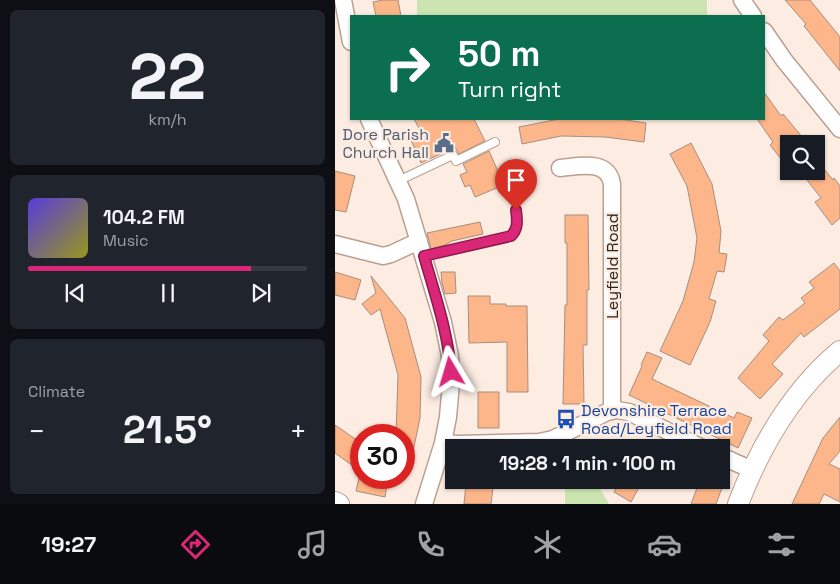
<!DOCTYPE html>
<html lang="en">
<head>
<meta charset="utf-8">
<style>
  :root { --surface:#171b24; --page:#20242c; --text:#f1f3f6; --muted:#9ea1a6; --line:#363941; --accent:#db2777 }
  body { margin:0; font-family:"Space Grotesk",sans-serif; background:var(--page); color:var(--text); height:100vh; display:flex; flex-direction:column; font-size:19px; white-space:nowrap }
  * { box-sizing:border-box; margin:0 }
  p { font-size:16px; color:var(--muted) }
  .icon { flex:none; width:28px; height:28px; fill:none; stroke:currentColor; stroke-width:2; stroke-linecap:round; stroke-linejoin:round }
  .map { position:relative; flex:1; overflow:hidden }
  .details { display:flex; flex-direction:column; gap:10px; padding:10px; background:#0d0f14; width:335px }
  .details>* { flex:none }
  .banner { position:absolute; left:15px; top:15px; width:415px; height:105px; border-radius:0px; box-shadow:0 1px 4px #0004; background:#0b6e4f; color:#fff; overflow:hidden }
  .controls { position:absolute; left:445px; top:135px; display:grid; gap:10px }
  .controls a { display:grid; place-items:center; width:45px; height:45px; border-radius:0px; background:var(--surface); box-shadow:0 1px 4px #0004; font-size:25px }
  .speed { position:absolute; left:15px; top:424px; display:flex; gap:10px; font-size:25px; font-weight:700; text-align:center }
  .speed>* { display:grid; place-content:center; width:65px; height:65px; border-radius:50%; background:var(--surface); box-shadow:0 1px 4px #0004; line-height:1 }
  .speed .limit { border:8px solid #d22; background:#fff; color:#111 }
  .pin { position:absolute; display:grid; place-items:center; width:42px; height:42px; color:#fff; margin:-51px -21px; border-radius:50% 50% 50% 0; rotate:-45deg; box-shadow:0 0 5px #0007 }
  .pin .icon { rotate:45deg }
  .me { position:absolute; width:55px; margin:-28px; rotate:353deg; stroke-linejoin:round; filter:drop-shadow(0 0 4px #0008) }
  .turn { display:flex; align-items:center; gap:18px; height:105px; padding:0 25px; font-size:22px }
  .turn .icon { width:65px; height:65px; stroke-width:2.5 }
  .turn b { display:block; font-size:35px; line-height:42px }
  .big { font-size:38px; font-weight:600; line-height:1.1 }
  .details .widget { flex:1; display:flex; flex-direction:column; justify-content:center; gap:8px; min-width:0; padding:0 18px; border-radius:8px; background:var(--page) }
  .details .dial { align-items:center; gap:0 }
  .dial b { font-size:65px; line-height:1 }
  .song { display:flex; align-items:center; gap:15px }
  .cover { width:60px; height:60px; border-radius:8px; background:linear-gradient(135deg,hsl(250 70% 55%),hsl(60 70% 35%)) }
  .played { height:5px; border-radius:2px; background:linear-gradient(90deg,var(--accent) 80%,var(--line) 80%) }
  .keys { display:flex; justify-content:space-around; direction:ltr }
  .heat { display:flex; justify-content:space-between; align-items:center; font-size:28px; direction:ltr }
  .trip { position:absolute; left:110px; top:439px; width:285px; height:50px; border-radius:0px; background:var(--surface); box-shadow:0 1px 4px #0004; font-weight:600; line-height:50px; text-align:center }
  .tab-bar { display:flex; height:80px; justify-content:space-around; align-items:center; background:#090b0e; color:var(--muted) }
  .tab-bar .icon { width:35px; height:35px }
  .tab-bar .active { color:var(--accent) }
  .tab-bar b { font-size:22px; color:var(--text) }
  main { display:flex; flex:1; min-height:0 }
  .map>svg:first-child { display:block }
</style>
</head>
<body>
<main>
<section class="details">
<div class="widget dial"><b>22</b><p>km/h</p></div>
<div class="widget">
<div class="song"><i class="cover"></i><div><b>104.2 FM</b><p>Music</p></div></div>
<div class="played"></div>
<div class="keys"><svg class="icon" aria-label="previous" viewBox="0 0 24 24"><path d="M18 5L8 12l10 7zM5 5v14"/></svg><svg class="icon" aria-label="pause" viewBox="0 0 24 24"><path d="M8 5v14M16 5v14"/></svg><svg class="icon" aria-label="next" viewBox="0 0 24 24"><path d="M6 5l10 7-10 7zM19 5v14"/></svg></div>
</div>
<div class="widget"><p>Climate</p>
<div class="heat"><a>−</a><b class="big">21.5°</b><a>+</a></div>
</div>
</section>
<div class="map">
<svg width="505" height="504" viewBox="0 0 505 504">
  <rect width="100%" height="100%" fill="#fcece2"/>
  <path fill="#cce5b0" d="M82,0H372V16H82Z
    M230,480H260L274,504H230Z"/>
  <path fill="#fdb689" stroke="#a78e7f" d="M48,0H63L66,16H41L38,2Z
    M450,0H475L505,37V71L469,26L471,24Z
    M429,92L446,116L448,114L473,144H454V169L435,145L438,142L422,119H429Z
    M79,119H139L150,141L124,154L120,147L86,163L75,138L86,132Z
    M224,119H285L311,123L309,142L270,137L226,136L187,144L184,127Z
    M356,143L377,184L386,231L384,253L392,254L389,272L382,271L374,299L381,301L375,322L355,365L325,351L348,301L359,262L362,238L352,186L335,154Z
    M154,151L169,185L140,197L135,185L130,187L125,175L132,172L128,164Z
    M481,159L498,180L499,178L505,186V218L497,225L480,202L486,198L465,171H481Z
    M0,171L20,176L11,212L0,210Z
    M230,215H253L254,290H252V345H248L249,404H228L230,305H232V243H230Z
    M145,222L148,234L117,241L110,245L96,249L92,233Z
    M499,263L505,271V309L469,337L466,333L437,364L448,374L425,399L403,378L434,341L428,335L444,317L448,320L470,303L466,298L479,288L474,282Z
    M0,272L26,280L20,300L0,295Z
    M106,272H120L121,293L110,294L107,283Z
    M36,276L70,318L86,377L85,418L75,466H69V435H61L63,375L45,309L36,315L27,304L41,293Z
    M133,296H155V304H171V306H192L193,392H172V342L134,343Z
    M312,352L327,358L317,379L399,418L402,412L417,418L403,448L294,395L307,366L306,365Z
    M143,392H164V428H143Z
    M505,417V451L494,464L505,469V502L489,494L484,504H457L488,438Z
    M0,425L26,443V454L18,466L0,453Z
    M24,478H53L50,497L21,491Z
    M134,480H159L156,504H129L131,484Z
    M286,480H308L296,502L279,492Z
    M365,480H390L381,504H356Z"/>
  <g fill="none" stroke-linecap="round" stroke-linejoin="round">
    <defs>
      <path id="service" d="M63,181L118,155L121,161L160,142
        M89,256L176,236C184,228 182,219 181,210"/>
      <path id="minor" d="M8,0L16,42
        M407,0L418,16
        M429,31L449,60L505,129
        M34,119L71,199L108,322L115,356L116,383L113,417L108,443L89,504
        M225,168C245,166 273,159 277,184V411
        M0,244L48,256L56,254L84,241
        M108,443L122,444L204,442L218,439L272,412L282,410L294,412L367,448
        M386,456L417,470"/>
      <path id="tertiary" d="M0,502L4,504
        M403,504C425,447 457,391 505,351"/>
    </defs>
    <use href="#service" stroke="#baa091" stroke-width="10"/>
    <use href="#minor" stroke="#baa091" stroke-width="19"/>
    <use href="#tertiary" stroke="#baa091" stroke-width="22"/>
    <use href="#service" stroke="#fff" stroke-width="8"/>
    <use href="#minor" stroke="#fff" stroke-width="16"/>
    <use href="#tertiary" stroke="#fff" stroke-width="20"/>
  </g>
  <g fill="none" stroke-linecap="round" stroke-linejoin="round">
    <defs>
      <path id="route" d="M116,372C113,332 100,295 89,256L176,236C184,228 182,219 181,210"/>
    </defs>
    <use href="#route" stroke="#8e194d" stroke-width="12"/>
    <use href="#route" stroke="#db2777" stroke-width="9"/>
  </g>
  <defs>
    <symbol id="civic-bare" viewBox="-9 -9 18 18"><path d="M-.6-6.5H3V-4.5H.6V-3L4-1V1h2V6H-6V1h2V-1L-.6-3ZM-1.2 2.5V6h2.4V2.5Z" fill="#5c6f8a" stroke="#fcece2" stroke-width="2.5" paint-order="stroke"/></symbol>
    <symbol id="bus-bare" viewBox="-9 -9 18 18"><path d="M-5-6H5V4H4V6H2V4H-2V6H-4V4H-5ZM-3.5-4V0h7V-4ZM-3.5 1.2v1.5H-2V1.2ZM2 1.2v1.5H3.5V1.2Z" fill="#1a4fb4" stroke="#fcece2" stroke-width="2.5" paint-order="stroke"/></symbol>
  </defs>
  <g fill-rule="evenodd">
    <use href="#civic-bare" x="95" y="129" width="28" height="28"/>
    <use href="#bus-bare" x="217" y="405" width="28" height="28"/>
  </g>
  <g text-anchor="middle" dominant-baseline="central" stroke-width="4.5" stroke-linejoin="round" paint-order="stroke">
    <g font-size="16" fill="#4e5e75" stroke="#fcece2" text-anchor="end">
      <text x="94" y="134">Dore Parish<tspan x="94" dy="18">Church Hall</tspan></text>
    </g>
    <g font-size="16" fill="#2d231d" stroke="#fcece2">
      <text transform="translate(277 266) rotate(-90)">Leyfield Road</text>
    </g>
    <g font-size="16" fill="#164399" stroke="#fcece2" text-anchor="start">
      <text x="246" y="410">Devonshire Terrace<tspan x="246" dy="18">Road/Leyfield Road</tspan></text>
    </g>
  </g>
</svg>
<div class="controls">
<a><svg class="icon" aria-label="search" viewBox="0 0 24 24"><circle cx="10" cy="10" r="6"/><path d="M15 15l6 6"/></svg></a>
</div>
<div class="speed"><div class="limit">30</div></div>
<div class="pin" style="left:181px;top:210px;background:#d93025"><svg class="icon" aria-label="arrive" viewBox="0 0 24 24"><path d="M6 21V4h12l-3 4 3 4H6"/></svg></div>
<svg class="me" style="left:116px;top:372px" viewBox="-20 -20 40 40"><path d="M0-17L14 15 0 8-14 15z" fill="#db2777" stroke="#fff" stroke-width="4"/></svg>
<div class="trip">19:28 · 1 min · 100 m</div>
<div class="banner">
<div class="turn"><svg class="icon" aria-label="right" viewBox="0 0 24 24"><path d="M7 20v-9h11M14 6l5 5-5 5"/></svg><div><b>50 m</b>Turn right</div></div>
</div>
</div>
</main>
<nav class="tab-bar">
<b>19:27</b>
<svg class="icon active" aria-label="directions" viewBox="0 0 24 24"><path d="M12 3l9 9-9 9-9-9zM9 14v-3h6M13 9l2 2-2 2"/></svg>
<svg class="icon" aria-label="music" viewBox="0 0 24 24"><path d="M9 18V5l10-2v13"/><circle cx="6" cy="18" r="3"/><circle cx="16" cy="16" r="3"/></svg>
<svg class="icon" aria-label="phone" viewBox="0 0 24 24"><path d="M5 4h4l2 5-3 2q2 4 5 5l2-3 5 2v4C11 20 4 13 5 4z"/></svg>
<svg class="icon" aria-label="climate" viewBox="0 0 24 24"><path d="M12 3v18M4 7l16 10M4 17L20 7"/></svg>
<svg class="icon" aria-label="car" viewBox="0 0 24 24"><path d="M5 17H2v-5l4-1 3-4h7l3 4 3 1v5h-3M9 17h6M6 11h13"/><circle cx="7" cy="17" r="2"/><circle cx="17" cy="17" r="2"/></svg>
<svg class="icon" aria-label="filters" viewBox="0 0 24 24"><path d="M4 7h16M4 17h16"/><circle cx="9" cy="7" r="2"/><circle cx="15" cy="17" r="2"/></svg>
</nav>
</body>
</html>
